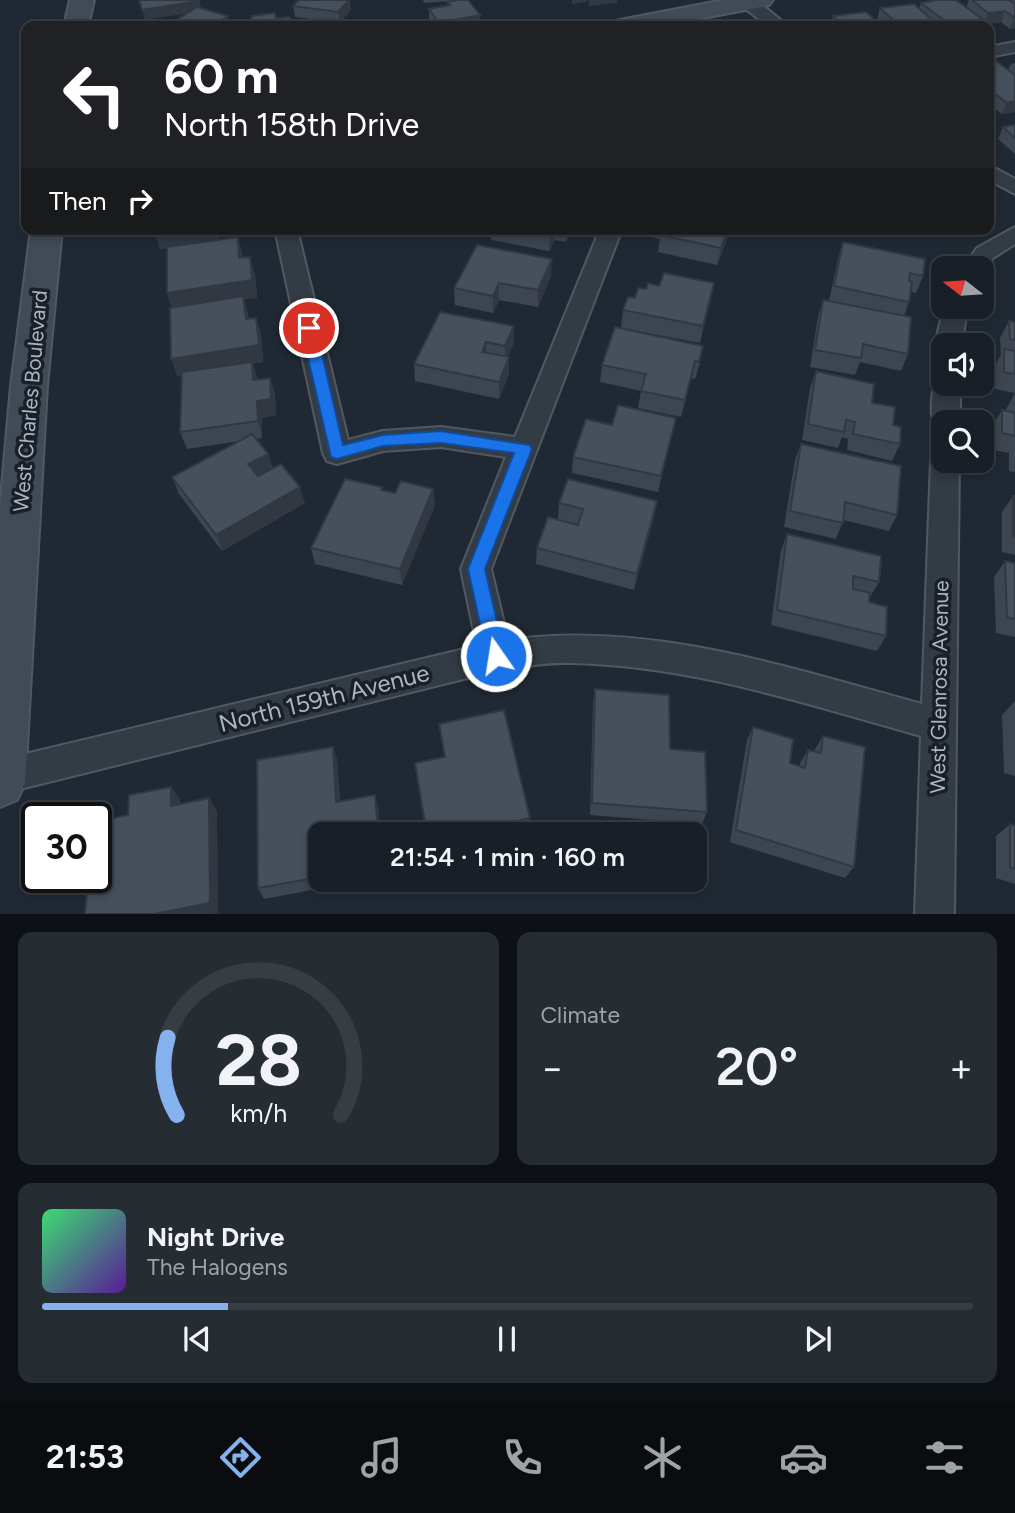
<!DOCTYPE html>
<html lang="en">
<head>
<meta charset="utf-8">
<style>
  :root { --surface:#181f26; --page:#252c32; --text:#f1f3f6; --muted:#9fa2a7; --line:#363d43; --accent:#85b1ef }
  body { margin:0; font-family:Figtree,sans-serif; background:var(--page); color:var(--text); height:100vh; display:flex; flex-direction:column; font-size:26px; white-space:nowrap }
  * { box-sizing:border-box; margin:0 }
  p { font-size:23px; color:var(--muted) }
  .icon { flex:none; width:38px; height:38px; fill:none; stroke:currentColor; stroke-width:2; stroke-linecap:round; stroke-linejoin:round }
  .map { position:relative; height:914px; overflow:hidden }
  .drawer { display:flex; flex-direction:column; gap:18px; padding:18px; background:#0d1115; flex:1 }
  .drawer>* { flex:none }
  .top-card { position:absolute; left:21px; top:21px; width:973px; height:214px; border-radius:14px; box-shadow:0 4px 10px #0003,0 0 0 2px var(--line); background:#202124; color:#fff; overflow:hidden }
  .needle { width:46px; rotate:287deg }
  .buttons { position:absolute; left:931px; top:256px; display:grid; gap:14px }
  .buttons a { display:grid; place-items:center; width:63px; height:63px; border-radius:14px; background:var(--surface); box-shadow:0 4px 10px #0003,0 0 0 2px var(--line); font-size:35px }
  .speed { position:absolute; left:21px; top:802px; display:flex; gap:14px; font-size:35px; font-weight:700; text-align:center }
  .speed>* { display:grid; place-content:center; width:91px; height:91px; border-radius:50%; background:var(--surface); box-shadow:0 4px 10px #0003,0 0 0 2px var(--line); line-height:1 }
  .speed .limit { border:4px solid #111; border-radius:10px; background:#fff; color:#111 }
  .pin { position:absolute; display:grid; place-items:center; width:60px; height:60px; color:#fff; margin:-30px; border:4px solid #fff; border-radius:50%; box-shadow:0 2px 7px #0007 }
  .me { position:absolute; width:77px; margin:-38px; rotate:347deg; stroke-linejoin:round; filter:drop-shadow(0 0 5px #0008) }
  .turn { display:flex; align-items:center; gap:24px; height:147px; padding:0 28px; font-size:32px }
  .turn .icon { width:91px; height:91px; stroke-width:2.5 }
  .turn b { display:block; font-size:49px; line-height:60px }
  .then { display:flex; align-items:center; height:66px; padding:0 28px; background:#0003; gap:14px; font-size:26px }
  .big { font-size:52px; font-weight:600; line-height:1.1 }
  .drawer .widget { flex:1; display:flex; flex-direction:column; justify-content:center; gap:10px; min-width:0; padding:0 24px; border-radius:14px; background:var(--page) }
  .drawer .dial { align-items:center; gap:0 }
  .dial svg { height:182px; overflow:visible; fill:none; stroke:var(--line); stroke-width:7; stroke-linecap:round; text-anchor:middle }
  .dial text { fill:var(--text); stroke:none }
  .song { display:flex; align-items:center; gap:21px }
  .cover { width:84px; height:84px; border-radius:10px; background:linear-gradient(135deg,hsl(140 70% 55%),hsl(270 70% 35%)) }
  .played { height:7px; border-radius:4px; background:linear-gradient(90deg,var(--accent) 20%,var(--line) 20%) }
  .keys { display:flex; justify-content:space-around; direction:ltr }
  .heat { display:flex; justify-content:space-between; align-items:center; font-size:38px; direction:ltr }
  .drawer .tiles { flex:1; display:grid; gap:18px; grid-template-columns:1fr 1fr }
  .widget:last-child { grid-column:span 2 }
  .trip { position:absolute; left:308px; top:822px; width:399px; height:70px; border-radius:14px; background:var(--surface); box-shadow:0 4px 10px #0003,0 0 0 2px var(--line); font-weight:600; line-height:70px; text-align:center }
  .tab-bar { display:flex; height:112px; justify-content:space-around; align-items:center; background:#0a0c0f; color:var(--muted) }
  .tab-bar .icon { width:49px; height:49px }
  .tab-bar .on { color:var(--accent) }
  .tab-bar b { font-size:32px; color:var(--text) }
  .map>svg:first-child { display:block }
</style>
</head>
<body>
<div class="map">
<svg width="1015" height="915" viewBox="0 0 1015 915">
  <rect width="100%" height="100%" fill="#202933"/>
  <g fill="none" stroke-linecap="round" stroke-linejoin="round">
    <defs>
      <path id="street" d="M743,0H756L788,26H768L743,7L740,3Z
        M1015,42V52L989,57V47Z
        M989,165L1015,179V194L989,180Z
        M1015,227V244L993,258L983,273L982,268H963L977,248Z
        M275,229H297L348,440L383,431L441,427L515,437L600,229H622L491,569L508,640C648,620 789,668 922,704L931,460L935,452L943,450V460H959L954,915H915L921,736C807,704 690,665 570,663C546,662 521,667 496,671L0,794V760L477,646L461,569L506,457L441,447L383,451L337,464L327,461L323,453Z
        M944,306H968L961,345H943V352L935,345Z
        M943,375V383H960V422H943V431L936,429C929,417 931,389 938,376Z"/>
      <path id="secondary" d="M70,0H94L88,26H64Z
        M724,0H773L769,5L761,7L661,26H613L616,21L625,19Z
        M31,229H62L47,386L25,783L17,800L0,807V508L11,386Z"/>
    </defs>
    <use href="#street" stroke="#515862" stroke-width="4"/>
    <use href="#secondary" stroke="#515862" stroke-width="4"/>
    <use href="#street" fill="#333b44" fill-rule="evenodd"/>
    <use href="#secondary" fill="#414a57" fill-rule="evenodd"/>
  </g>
  <path fill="#3c4550" d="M423,0H455L480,15V26H434L429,20V9L448,5L447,2L450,1L424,3Z
    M969,0H1015V28L1010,29L1001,22L984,24L983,26H885L877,19L880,8L919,9L921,3L966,8Z
    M293,6L351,9L340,23L295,17Z
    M833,16L882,26H830Z
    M989,63L1008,70L1011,64L1015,63V112L1002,114L990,105L989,108Z
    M1015,125V154L998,139L1003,127Z
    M154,229H218L219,240L238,237L242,258L255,274L257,298L244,299L249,319L256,318L261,335L263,362L253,363L257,379L270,378L275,394L276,415L262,418V438L256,439L268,454L273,468L305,503L222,551L179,494L172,477L240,441L187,449L180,432L182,375L177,376L167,248L160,249Z
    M491,229H572L566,242L555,240L549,251L491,240Z
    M652,229H731L717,265L658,252L660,239L651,237Z
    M843,242L923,276L916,293L911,292L909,302L904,316L908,354L901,371L860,362L855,375L810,367L818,317L823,300L829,301L838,259Z
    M551,276L538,307L499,300L493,313L455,305L454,288Z
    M714,283L700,343L621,328L623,310L646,289L659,286Z
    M1009,321L1015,322V393L995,389V366L1001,354L1000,338Z
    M514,326V343L507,357L509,374L499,399L415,381L414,364Z
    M615,327L700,363L695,379L691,378L681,417L638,408L641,391L600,382L602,365Z
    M816,371L872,403L893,425L900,444L892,461L847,450L848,439L842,437L838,448L802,440L810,388Z
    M1015,393V472L1009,471V453L992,450V427L1002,410L1005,411Z
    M676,418L658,492L572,473L573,457L612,425Z
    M801,444L897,515L889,531L843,520L836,539L784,527L795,460Z
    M382,487L383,490L395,493L433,489L435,505L402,585L315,564L311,548Z
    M1013,496H1015V555L1002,552V512Z
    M559,503L654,517L634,590L536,564L537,548L558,519Z
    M787,534L879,582L870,597L869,602L886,636L877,651L771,625L781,550Z
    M1005,561L1015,563V637L996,633L994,577Z
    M595,689L707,812L702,824L590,815L593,704Z
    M1015,701V776L1004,773L1002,715Z
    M753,727L790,763L800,766V763L808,750L815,752V749L823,736L854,867L845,878L730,842L747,740Z
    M333,747L337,760L340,801L378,807L381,835H320V880H349V883L264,899L258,888Z
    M1010,824L1015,826V884L996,878V836Z"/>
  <path fill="#313841" d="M349,0H350L351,9L340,23L338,12Z
    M572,0H587L586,2L572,4Z
    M589,0H617V3L588,6Z
    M199,1L202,11L145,20L142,10Z
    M1005,11L1001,22L984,24L988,13Z
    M480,15V26H439V23Z
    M228,16L230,26H213Z
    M1014,18L1015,28L1010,29Z
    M985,21L983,26H963Z
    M1015,101V112L1002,114L1007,103Z
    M171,229H218L219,240L160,249L154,232Z
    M553,229H555V240L549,251L550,234Z
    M567,229H572L566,242Z
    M728,229H731L717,265L721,248Z
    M238,237L242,254L244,275L239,258Z
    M250,257L255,274L257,298L244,299L248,313L250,336L172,310L167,293Z
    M552,259L551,276L538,307V290Z
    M499,283V300L493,313V296Z
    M714,283L711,300L700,343L703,326Z
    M256,318L261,335L263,362L253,363L257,379L253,380V363L177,376L171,359Z
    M514,326V343L505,363V346Z
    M486,342L487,359L482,352Z
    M509,357V374L499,399V382Z
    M270,378L275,394L276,415L262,418V438L258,421L257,401Z
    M676,418L672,434L658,492L661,476Z
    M268,454L273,470L254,481L248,464Z
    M300,487L305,503L222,551L216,535Z
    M433,489L435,505L402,585L400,569Z
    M657,501L654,517L634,590L637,574Z
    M333,747L337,760L340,814L336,802Z
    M171,787L180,799V818L171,806Z
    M375,795L378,807L381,835H378Z
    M209,798L217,811L218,913L211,914H154Z
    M530,818L529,830L507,835H454Z"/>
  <path fill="#46505d" stroke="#313841" stroke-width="2" d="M139,0H199V1L142,10Z
    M299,0H349L338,12L293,6Z
    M458,0H468L480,15L439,23L429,9L450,5L447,2Z
    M936,0H956L985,21L963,26H952L921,3Z
    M972,0H1009L1015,4V18L1005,11L988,13Z
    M914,4L939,26H900L880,8Z
    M197,7L228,16L213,26H167Z
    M866,12L882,26H843L833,16Z
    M275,13L276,18L290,17L292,26H253L251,16Z
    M997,62L1015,75V101L1007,103L989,89V63Z
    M1015,125V138L1003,127Z
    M154,229H171L154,232Z
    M523,229H553L550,234Z
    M663,229H728L721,248L660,235Z
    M238,237L239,258L250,257L252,280L167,293V247Z
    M843,242L925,259L923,276L910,273L909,281L912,282L909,302L834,286Z
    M477,245L552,259L538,290L499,283L493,296L454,288Z
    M664,273L714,283L703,326L623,310L628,297L635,298L638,288L646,289L648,283L659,286Z
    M243,296L246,319L256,318L259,345L171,359L170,308Z
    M823,300L911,317L908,354L863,344L861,358L815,350Z
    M440,312L514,326L505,346L486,342L482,352L509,357L499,382L414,364Z
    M1009,321L1015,322V340L1010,339Z
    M615,327L703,346L699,362L695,361L685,400L641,391L646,374L602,365Z
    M1004,349L1015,351V374L1004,372Z
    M252,362L253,380L270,378L271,399L257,401L258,421L180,432L182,372Z
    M816,371L874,384L872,403L895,407L893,425L901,427L900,444L853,434L855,422L846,420L844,432L808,424Z
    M618,405L676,418L661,476L573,457L586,419L612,425Z
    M1002,410L1015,413V436L1002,433Z
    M252,434L268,454L248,464L258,476L281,464L300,487L216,535L172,477Z
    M801,444L901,466L897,515L845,502L843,523L790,511Z
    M345,479L382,487L381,490L395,493L401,481L433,489L400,569L311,548Z
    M568,479L657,501L637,574L537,548L548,517L578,525L583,509L559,503Z
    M1013,496H1015V537L1013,536Z
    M787,534L881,556L879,582L853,576V589L870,593L869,602L887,607L886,636L777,610Z
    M1005,561L1015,563V619L1007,617Z
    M595,689L669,695L670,749L705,752L707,812L592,803Z
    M504,710L530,818L454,835H427L415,763L445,757L439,724Z
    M753,727L793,739L790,763L805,768L808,750L821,753L823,736L865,747L854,867L736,830Z
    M333,747L336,802L375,795L378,835H320V877L258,888L257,760Z
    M171,787V806L209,798L210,903L154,914H85L88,877H96V822L128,815L129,795Z
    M1010,824L1015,826V869L1010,867Z"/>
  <path fill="#1a73e8" stroke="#114b97" stroke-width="2" d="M309,324L316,328L343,445L383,435L441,431L529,445L532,449L485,569L505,656L503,662L496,664L489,662L487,656L468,569L514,453L441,443L383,446L337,459L331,457L301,328Z"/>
  <g text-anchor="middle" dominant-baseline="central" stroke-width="7" stroke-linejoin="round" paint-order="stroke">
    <g font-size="21" fill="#adb5c1" stroke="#192028">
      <text transform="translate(30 401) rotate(-85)">West Charles Boulevard</text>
      <text transform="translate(939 687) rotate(-89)">West Glenrosa Avenue</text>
    </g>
    <g font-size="24" fill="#adb5c1" stroke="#192028">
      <text transform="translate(324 698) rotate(-14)">North 159th Avenue</text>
    </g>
  </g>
</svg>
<div class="buttons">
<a><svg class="needle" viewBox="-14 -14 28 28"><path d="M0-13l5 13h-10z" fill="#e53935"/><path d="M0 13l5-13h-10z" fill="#9fa2a7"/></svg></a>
<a><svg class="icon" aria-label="sound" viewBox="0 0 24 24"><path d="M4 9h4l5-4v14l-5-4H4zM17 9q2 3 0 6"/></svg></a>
<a><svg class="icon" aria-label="search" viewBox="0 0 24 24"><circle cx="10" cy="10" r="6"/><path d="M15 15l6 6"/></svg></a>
</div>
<div class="speed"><div class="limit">30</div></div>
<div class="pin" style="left:309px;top:328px;background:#d93025"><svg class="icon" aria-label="arrive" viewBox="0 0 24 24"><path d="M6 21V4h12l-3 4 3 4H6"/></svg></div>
<svg class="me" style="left:496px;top:656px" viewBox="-20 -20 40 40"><circle r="17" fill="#1a73e8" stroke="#fff" stroke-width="3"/><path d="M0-11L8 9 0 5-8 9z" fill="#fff"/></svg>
<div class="trip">21:54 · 1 min · 160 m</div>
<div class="top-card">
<div class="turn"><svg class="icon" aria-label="left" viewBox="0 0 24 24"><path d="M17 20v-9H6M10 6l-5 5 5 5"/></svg><div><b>60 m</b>North 158th Drive</div></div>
<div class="then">Then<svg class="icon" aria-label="right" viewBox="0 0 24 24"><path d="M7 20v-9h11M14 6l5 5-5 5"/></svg></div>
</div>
</div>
<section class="drawer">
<div class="tiles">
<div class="widget dial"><svg viewBox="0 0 100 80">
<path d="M14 69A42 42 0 1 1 86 69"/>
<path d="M14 69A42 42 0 0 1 10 35" stroke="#85b1ef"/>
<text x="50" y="56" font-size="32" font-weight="700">28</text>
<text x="50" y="72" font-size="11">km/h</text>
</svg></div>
<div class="widget"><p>Climate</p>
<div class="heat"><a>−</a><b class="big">20°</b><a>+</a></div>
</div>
<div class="widget">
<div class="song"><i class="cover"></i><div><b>Night Drive</b><p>The Halogens</p></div></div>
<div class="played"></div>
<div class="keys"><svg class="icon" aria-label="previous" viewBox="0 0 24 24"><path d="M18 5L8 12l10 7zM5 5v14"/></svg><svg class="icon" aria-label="pause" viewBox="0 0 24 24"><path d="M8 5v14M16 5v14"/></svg><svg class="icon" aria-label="next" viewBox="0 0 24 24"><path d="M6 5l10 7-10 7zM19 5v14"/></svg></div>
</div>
</div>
</section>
<nav class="tab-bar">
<b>21:53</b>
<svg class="icon on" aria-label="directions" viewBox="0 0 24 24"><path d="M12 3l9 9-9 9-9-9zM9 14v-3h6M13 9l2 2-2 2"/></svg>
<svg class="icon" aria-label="music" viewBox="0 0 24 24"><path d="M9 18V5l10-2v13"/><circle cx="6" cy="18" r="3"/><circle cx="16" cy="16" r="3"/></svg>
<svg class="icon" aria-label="phone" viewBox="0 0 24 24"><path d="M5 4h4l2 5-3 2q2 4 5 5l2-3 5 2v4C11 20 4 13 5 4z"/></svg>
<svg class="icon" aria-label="climate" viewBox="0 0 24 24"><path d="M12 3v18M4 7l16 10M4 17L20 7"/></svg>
<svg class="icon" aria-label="car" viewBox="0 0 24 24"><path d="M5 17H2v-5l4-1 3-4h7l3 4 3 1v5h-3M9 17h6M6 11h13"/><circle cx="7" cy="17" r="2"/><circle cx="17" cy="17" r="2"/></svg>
<svg class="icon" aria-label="filters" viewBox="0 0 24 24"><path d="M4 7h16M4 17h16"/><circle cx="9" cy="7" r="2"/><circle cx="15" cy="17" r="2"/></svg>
</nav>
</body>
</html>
